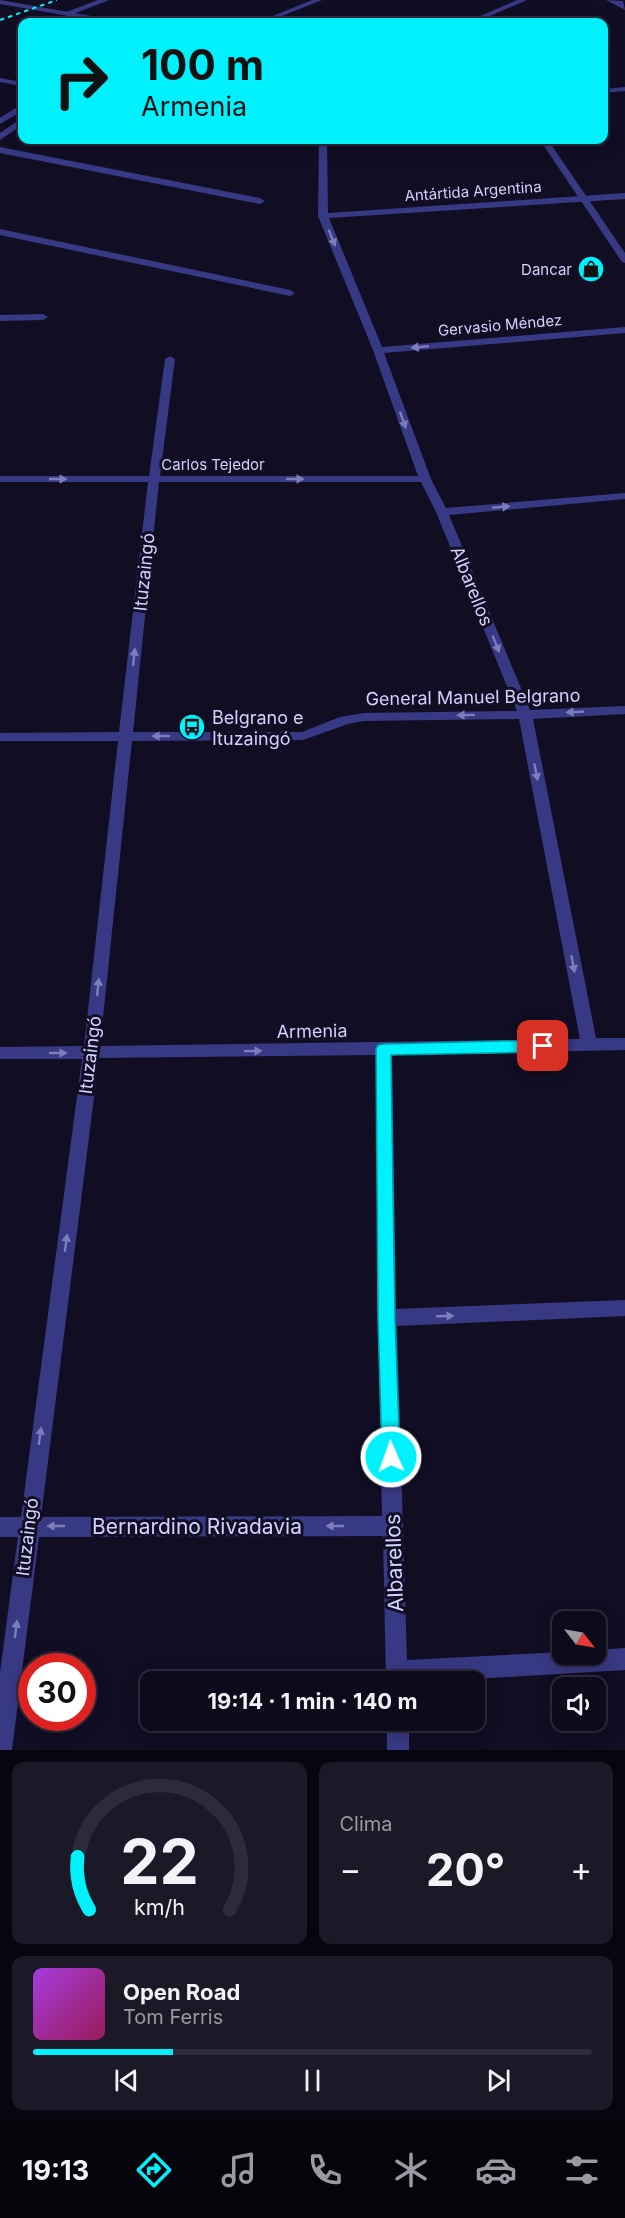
<!DOCTYPE html>
<html lang="es">
<head>
<meta charset="utf-8">
<style>
  :root { --surface:#0d0a1b; --page:#1b1828; --text:#f1f3f6; --muted:#9a9aa3; --line:#2d2b3a; --accent:#00f0fc }
  body { margin:0; font-family:Inter,sans-serif; background:var(--page); color:var(--text); height:100vh; display:flex; flex-direction:column; font-size:22px; white-space:nowrap }
  * { box-sizing:border-box; margin:0 }
  p { font-size:20px; color:var(--muted) }
  .icon { flex:none; width:33px; height:33px; fill:none; stroke:currentColor; stroke-width:2; stroke-linecap:round; stroke-linejoin:round }
  .map { position:relative; height:1750px; overflow:hidden }
  .side { display:flex; flex-direction:column; gap:12px; padding:12px; background:#07060f; flex:1 }
  .side>* { flex:none }
  .hud { position:absolute; left:18px; top:18px; width:590px; height:126px; border-radius:12px; box-shadow:0 3px 15px #0003,0 0 0 2px var(--line); background:#00f0fc; color:#111; overflow:hidden }
  .needle { width:39px; rotate:121deg }
  .controls { position:absolute; left:552px; top:1611px; display:grid; gap:12px }
  .controls a { display:grid; place-items:center; width:54px; height:54px; border-radius:12px; background:var(--surface); box-shadow:0 3px 15px #0003,0 0 0 2px var(--line); font-size:30px }
  .speed { position:absolute; left:18px; top:1653px; display:flex; gap:12px; font-size:30px; font-weight:700; text-align:center }
  .speed>* { display:grid; place-content:center; width:78px; height:78px; border-radius:50%; background:var(--surface); box-shadow:0 3px 15px #0003,0 0 0 2px var(--line); line-height:1 }
  .speed .limit { border:9px solid #d22; background:#fff; color:#111 }
  .pin { position:absolute; display:grid; place-items:center; width:51px; height:51px; color:#fff; margin:-26px; border-radius:12px; box-shadow:0 3px 9px #0006 }
  .me { position:absolute; width:66px; margin:-33px; rotate:358deg; stroke-linejoin:round; filter:drop-shadow(0 0 4px #0008) }
  .turn { display:flex; align-items:center; gap:21px; height:126px; padding:0 24px; font-size:27px }
  .turn .icon { width:78px; height:78px; stroke-width:2.5 }
  .turn b { display:block; font-size:42px; line-height:51px }
  .big { font-size:45px; font-weight:700; line-height:1.1 }
  .side .widget { flex:1; display:flex; flex-direction:column; justify-content:center; gap:9px; min-width:0; padding:0 21px; border-radius:12px; background:var(--page) }
  .side .dial { align-items:center; gap:0 }
  .dial svg { height:156px; overflow:visible; fill:none; stroke:var(--line); stroke-width:7; stroke-linecap:round; text-anchor:middle }
  .dial text { fill:var(--text); stroke:none }
  .song { display:flex; align-items:center; gap:18px }
  .cover { width:72px; height:72px; border-radius:9px; background:linear-gradient(135deg,hsl(280 70% 55%),hsl(330 70% 35%)) }
  .played { height:6px; border-radius:3px; background:linear-gradient(90deg,var(--accent) 25%,var(--line) 25%) }
  .keys { display:flex; justify-content:space-around; direction:ltr }
  .heat { display:flex; justify-content:space-between; align-items:center; font-size:33px; direction:ltr }
  .side .tiles { flex:1; display:grid; gap:12px; grid-template-columns:1fr 1fr }
  .widget:last-child { grid-column:span 2 }
  .trip { position:absolute; left:140px; top:1671px; width:345px; height:60px; border-radius:12px; background:var(--surface); box-shadow:0 3px 15px #0003,0 0 0 2px var(--line); font-weight:700; line-height:60px; text-align:center }
  .tabs { display:flex; height:96px; justify-content:space-around; align-items:center; background:#05040b; color:var(--muted) }
  .tabs .icon { width:42px; height:42px }
  .tabs .on { color:var(--accent) }
  .tabs b { font-size:27px; color:var(--text) }
  .map>svg:first-child { display:block }
</style>
</head>
<body>
<div class="map">
<svg width="625" height="1750" viewBox="0 0 625 1750">
  <rect width="100%" height="100%" fill="#110e24"/>
  <g fill="none" stroke-linecap="round" stroke-linejoin="round">
    <path fill="#383984" fill-rule="evenodd" d="M0,78L22,82V86L0,82Z
      M19,106H22V111L0,124V118Z
      M19,120H22V125L0,140V133Z
      M0,147L260,198L265,201L260,204L0,153Z
      M0,229L290,290L295,293L290,296L0,235Z"/>
    <path fill="#383984" fill-rule="evenodd" d="M98,0H109L68,16L61,14Z
      M312,0H322L267,22H258Z
      M517,0H527L476,22H467Z
      M606,0L623,1L625,10Z
      M625,87V91L603,93V89Z
      M319,140H327L328,213L625,193V199L329,218L382,347L625,327V333L384,353L431,479L446,508L625,493V499L449,515L530,710L625,706V714L533,719L596,1038H625V1050L392,1055L396,1309L625,1300V1316L397,1326L407,1660L562,1652V1654H596V1650L625,1648V1670L424,1682H386L383,1536L39,1537L12,1750H0V1672L18,1537H0V1517H21L82,1059H0V1047L84,1046L118,741H0V733L119,732L148,482H0V476H149L165,359L170,356L175,359L160,476H418L373,350L318,216ZM159,482H421L436,512L517,711L363,713L340,717L302,732H133ZM519,719L580,1039L100,1046L132,741L303,740L348,724L363,721ZM376,1055L378,1318L382,1516L41,1517L99,1058Z
      M0,315L43,314L48,317L43,320L0,321Z
      M387,1720H409V1750H387Z"/>
    <path fill="#383984" fill-rule="evenodd" d="M0,0L114,20L118,22H104L0,4Z
      M540,140H548L625,253V263L622,262Z"/>
    <path stroke="#00f0fc" stroke-width="2" stroke-dasharray="4.5 4" stroke-linecap="butt" d="M0,20L57,0"/>
  </g>
  <defs><path id="oneway-solid" d="M-6-.8H1V-3.2L6.5 0L1 3.2V.8H-6Z" transform="scale(1.5)"/></defs>
  <g fill="#7e7dbb">
    <use href="#oneway-solid" transform="translate(332 238) rotate(68)"/>
    <use href="#oneway-solid" transform="translate(420 347) rotate(175)"/>
    <use href="#oneway-solid" transform="translate(403 420) rotate(70)"/>
    <use href="#oneway-solid" transform="translate(58 479)"/>
    <use href="#oneway-solid" transform="translate(295 479)"/>
    <use href="#oneway-solid" transform="translate(501 507) rotate(-5)"/>
    <use href="#oneway-solid" transform="translate(496 644) rotate(68)"/>
    <use href="#oneway-solid" transform="translate(134 657) rotate(-84)"/>
    <use href="#oneway-solid" transform="translate(575 712) rotate(177)"/>
    <use href="#oneway-solid" transform="translate(466 715) rotate(179)"/>
    <use href="#oneway-solid" transform="translate(161 736) rotate(180)"/>
    <use href="#oneway-solid" transform="translate(536 772) rotate(79)"/>
    <use href="#oneway-solid" transform="translate(573 964) rotate(79)"/>
    <use href="#oneway-solid" transform="translate(98 987) rotate(-84)"/>
    <use href="#oneway-solid" transform="translate(253 1051) rotate(-1)"/>
    <use href="#oneway-solid" transform="translate(58 1053)"/>
    <use href="#oneway-solid" transform="translate(66 1243) rotate(-82)"/>
    <use href="#oneway-solid" transform="translate(445 1316) rotate(-2)"/>
    <use href="#oneway-solid" transform="translate(40 1436) rotate(-82)"/>
    <use href="#oneway-solid" transform="translate(56 1526) rotate(-180)"/>
    <use href="#oneway-solid" transform="translate(335 1526) rotate(-180)"/>
    <use href="#oneway-solid" transform="translate(16 1629) rotate(-83)"/>
  </g>
  <path fill="#00f0fc" stroke="#009ca4" stroke-width="1.5" d="M543,1040L549,1042L551,1046L549,1050L543,1052L391,1055L395,1318L400,1457L398,1463L391,1466L385,1463L382,1457L378,1318L376,1049L378,1045L384,1044Z"/>
  <defs>
    <symbol id="shop-disc" viewBox="-11 -11 22 22"><circle r="9.5" fill="#00f0fc" stroke="#110e24"/><path d="M-5-2.5h2.3a2.7 3.5 0 0 1 5.4 0H5L5.5 6h-11ZM-1.5-2.5h3a1.5 2.3 0 0 0-3 0Z" fill="#111"/></symbol>
    <symbol id="bus-disc" viewBox="-11 -11 22 22"><circle r="9.5" fill="#00f0fc" stroke="#110e24"/><path d="M-5-6H5V4H4V6H2V4H-2V6H-4V4H-5ZM-3.5-4V0h7V-4ZM-3.5 1.2v1.5H-2V1.2ZM2 1.2v1.5H3.5V1.2Z" fill="#111"/></symbol>
  </defs>
  <g fill-rule="evenodd">
    <use href="#shop-disc" x="576" y="254" width="30" height="30"/>
    <use href="#bus-disc" x="177" y="712" width="30" height="30"/>
  </g>
  <g text-anchor="middle" dominant-baseline="central" stroke-width="6" stroke-linejoin="round" paint-order="stroke">
    <g font-size="15" fill="#d4d1ff" stroke="#110e24">
      <text transform="translate(473 191) rotate(-4)">Antártida Argentina</text>
      <text transform="translate(500 325) rotate(-5)">Gervasio Méndez</text>
      <text x="213" y="464">Carlos Tejedor</text>
    </g>
    <g font-size="15" fill="#d4d1ff" stroke="#110e24" text-anchor="end">
      <text x="572" y="269">Dancar</text>
    </g>
    <g font-size="18" fill="#d4d1ff" stroke="#110e24">
      <text transform="translate(144 572) rotate(-84)">Ituzaingó</text>
      <text transform="translate(472 586) rotate(68)">Albarellos</text>
      <text transform="translate(473 697) rotate(-1)">General Manuel Belgrano</text>
      <text transform="translate(312 1031) rotate(-1)">Armenia</text>
      <text transform="translate(90 1055) rotate(-83)">Ituzaingó</text>
      <text transform="translate(27 1537) rotate(-83)">Ituzaingó</text>
    </g>
    <g font-size="18" fill="#d4d1ff" stroke="#110e24" text-anchor="start">
      <text x="212" y="717">Belgrano e<tspan x="212" dy="21">Ituzaingó</tspan></text>
    </g>
    <g font-size="21" fill="#d4d1ff" stroke="#110e24">
      <text x="197" y="1526">Bernardino Rivadavia</text>
      <text transform="translate(394 1563) rotate(-92)">Albarellos</text>
    </g>
  </g>
</svg>
<div class="controls">
<a><svg class="needle" viewBox="-14 -14 28 28"><path d="M0-13l5 13h-10z" fill="#e53935"/><path d="M0 13l5-13h-10z" fill="#9a9aa3"/></svg></a>
<a><svg class="icon" aria-label="sound" viewBox="0 0 24 24"><path d="M4 9h4l5-4v14l-5-4H4zM17 9q2 3 0 6"/></svg></a>
</div>
<div class="speed"><div class="limit">30</div></div>
<div class="pin" style="left:543px;top:1046px;background:#d93025"><svg class="icon" aria-label="arrive" viewBox="0 0 24 24"><path d="M6 21V4h12l-3 4 3 4H6"/></svg></div>
<svg class="me" style="left:391px;top:1457px" viewBox="-20 -20 40 40"><circle r="17" fill="#00f0fc" stroke="#fff" stroke-width="3"/><path d="M0-11L8 9 0 5-8 9z" fill="#fff"/></svg>
<div class="trip">19:14 · 1 min · 140 m</div>
<div class="hud">
<div class="turn"><svg class="icon" aria-label="right" viewBox="0 0 24 24"><path d="M7 20v-9h11M14 6l5 5-5 5"/></svg><div><b>100 m</b>Armenia</div></div>
</div>
</div>
<section class="side">
<div class="tiles">
<div class="widget dial"><svg viewBox="0 0 100 80">
<path d="M14 69A42 42 0 1 1 86 69"/>
<path d="M14 69A42 42 0 0 1 8 42" stroke="#00f0fc"/>
<text x="50" y="56" font-size="32" font-weight="700">22</text>
<text x="50" y="72" font-size="11">km/h</text>
</svg></div>
<div class="widget"><p>Clima</p>
<div class="heat"><a>−</a><b class="big">20°</b><a>+</a></div>
</div>
<div class="widget">
<div class="song"><i class="cover"></i><div><b>Open Road</b><p>Tom Ferris</p></div></div>
<div class="played"></div>
<div class="keys"><svg class="icon" aria-label="previous" viewBox="0 0 24 24"><path d="M18 5L8 12l10 7zM5 5v14"/></svg><svg class="icon" aria-label="pause" viewBox="0 0 24 24"><path d="M8 5v14M16 5v14"/></svg><svg class="icon" aria-label="next" viewBox="0 0 24 24"><path d="M6 5l10 7-10 7zM19 5v14"/></svg></div>
</div>
</div>
</section>
<nav class="tabs">
<b>19:13</b>
<svg class="icon on" aria-label="directions" viewBox="0 0 24 24"><path d="M12 3l9 9-9 9-9-9zM9 14v-3h6M13 9l2 2-2 2"/></svg>
<svg class="icon" aria-label="music" viewBox="0 0 24 24"><path d="M9 18V5l10-2v13"/><circle cx="6" cy="18" r="3"/><circle cx="16" cy="16" r="3"/></svg>
<svg class="icon" aria-label="phone" viewBox="0 0 24 24"><path d="M5 4h4l2 5-3 2q2 4 5 5l2-3 5 2v4C11 20 4 13 5 4z"/></svg>
<svg class="icon" aria-label="climate" viewBox="0 0 24 24"><path d="M12 3v18M4 7l16 10M4 17L20 7"/></svg>
<svg class="icon" aria-label="car" viewBox="0 0 24 24"><path d="M5 17H2v-5l4-1 3-4h7l3 4 3 1v5h-3M9 17h6M6 11h13"/><circle cx="7" cy="17" r="2"/><circle cx="17" cy="17" r="2"/></svg>
<svg class="icon" aria-label="filters" viewBox="0 0 24 24"><path d="M4 7h16M4 17h16"/><circle cx="9" cy="7" r="2"/><circle cx="15" cy="17" r="2"/></svg>
</nav>
</body>
</html>
